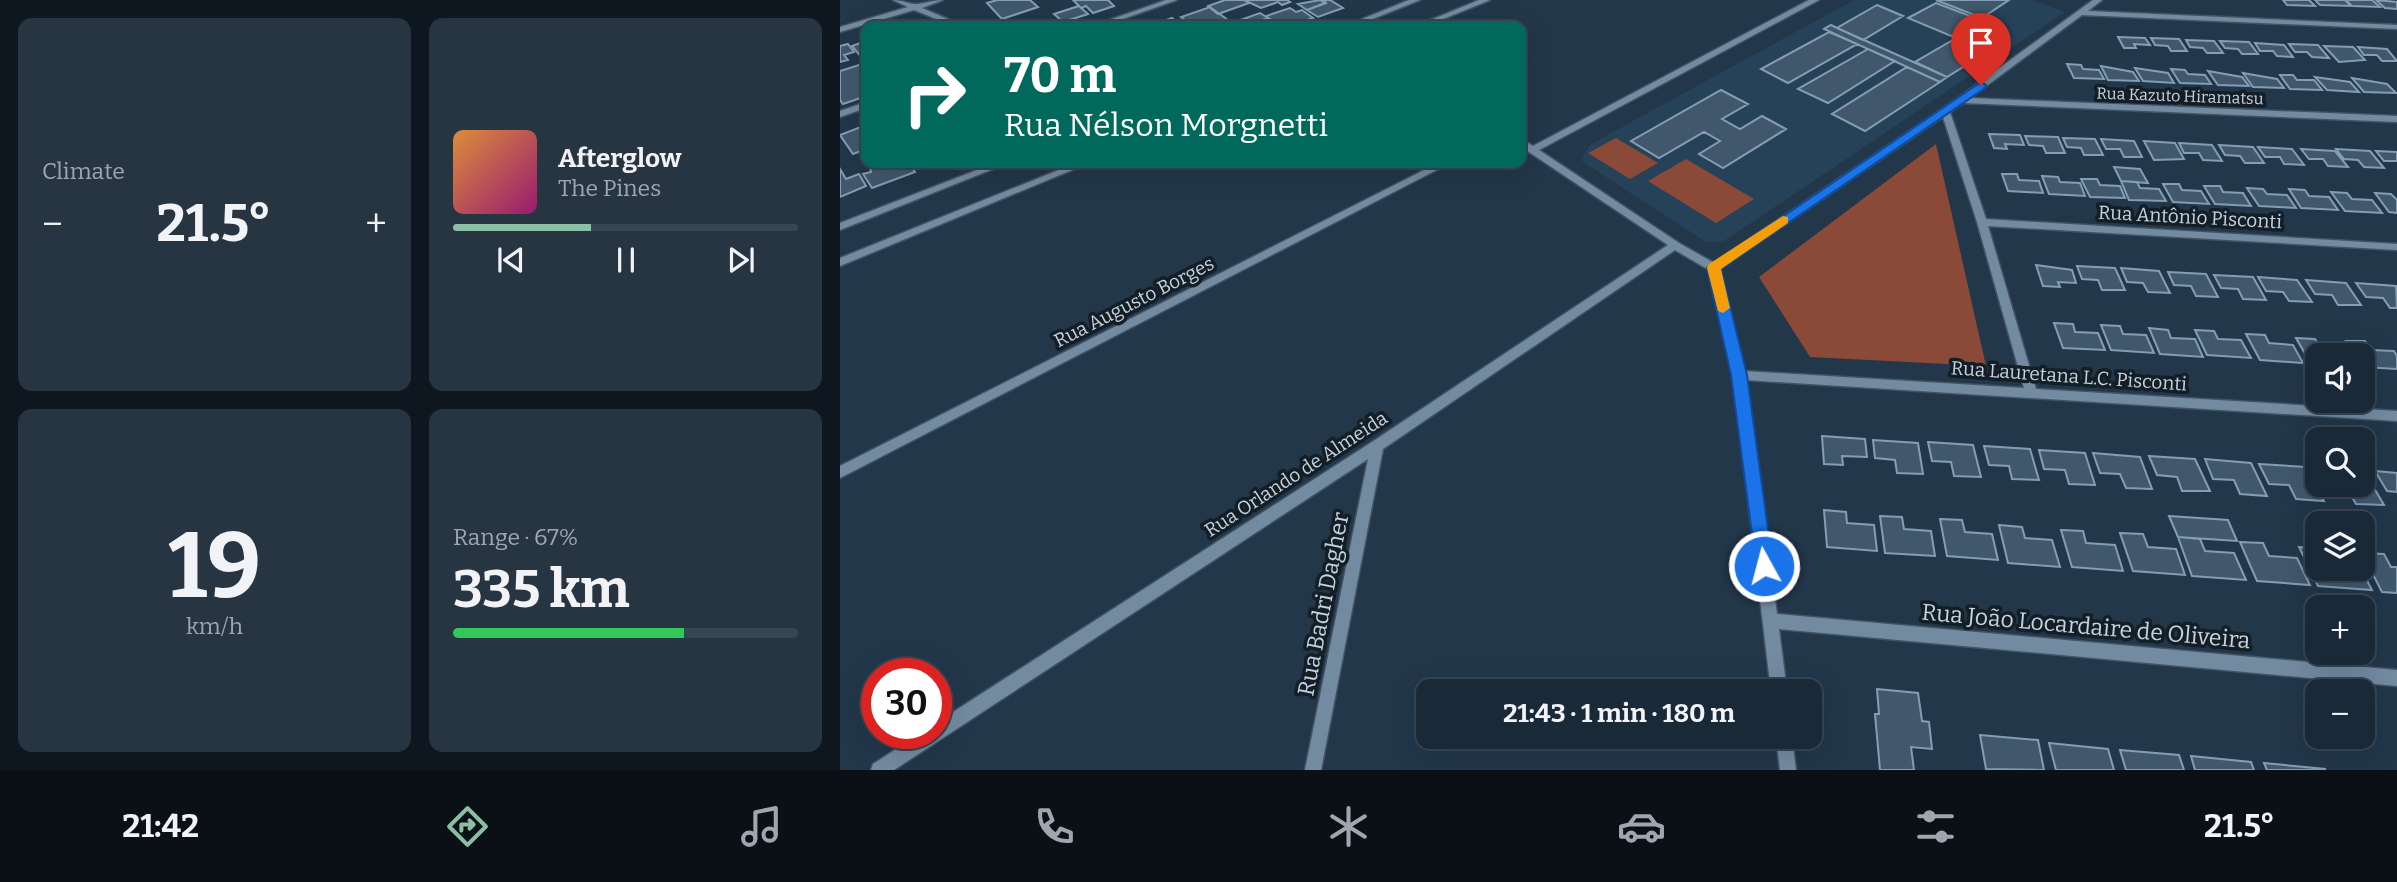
<!DOCTYPE html>
<html lang="en">
<head>
<meta charset="utf-8">
<style>
  :root { --surface:#1a2938; --page:#273543; --text:#f1f3f6; --muted:#9fa6ae; --line:#384553; --accent:#8abfa5 }
  body { margin:0; font-family:Bitter,serif; background:var(--page); color:var(--text); height:100vh; display:flex; flex-direction:column; font-size:26px; white-space:nowrap }
  * { box-sizing:border-box; margin:0 }
  p { font-size:23px; color:var(--muted) }
  .icon { flex:none; width:38px; height:38px; fill:none; stroke:currentColor; stroke-width:2; stroke-linecap:round; stroke-linejoin:round }
  .map { position:relative; flex:1; overflow:hidden }
  .sheet { display:flex; flex-direction:column; gap:18px; padding:18px; background:#0e171f; width:840px }
  .sheet>* { flex:none }
  .top-card { position:absolute; left:21px; top:21px; width:665px; height:147px; border-radius:14px; box-shadow:0 7px 28px #0002,0 0 0 2px var(--line); background:#00695c; color:#fff; overflow:hidden }
  .buttons { position:absolute; left:1465px; top:343px; display:grid; gap:14px }
  .buttons a { display:grid; place-items:center; width:70px; height:70px; border-radius:14px; background:var(--surface); box-shadow:0 7px 28px #0002,0 0 0 2px var(--line); font-size:35px }
  .speed { position:absolute; left:21px; top:658px; display:flex; gap:14px; font-size:35px; font-weight:700; text-align:center }
  .speed>* { display:grid; place-content:center; width:91px; height:91px; border-radius:50%; background:var(--surface); box-shadow:0 7px 28px #0002,0 0 0 2px var(--line); line-height:1 }
  .speed .limit { border:10px solid #d22; background:#fff; color:#111 }
  .pin { position:absolute; display:grid; place-items:center; width:60px; height:60px; color:#fff; margin:-72px -30px; border-radius:50% 50% 50% 0; rotate:-45deg; box-shadow:0 0 7px #0007 }
  .pin .icon { rotate:45deg }
  .me { position:absolute; width:77px; margin:-38px; rotate:353deg; stroke-linejoin:round; filter:drop-shadow(0 0 5px #0008) }
  .turn { display:flex; align-items:center; gap:24px; height:147px; padding:0 28px; font-size:32px }
  .turn .icon { width:91px; height:91px; stroke-width:2.5 }
  .turn b { display:block; font-size:49px; line-height:60px }
  .big { font-size:52px; font-weight:700; line-height:1.1 }
  .sheet .tile { flex:1; display:flex; flex-direction:column; justify-content:center; gap:10px; min-width:0; padding:0 24px; border-radius:14px; background:var(--page) }
  .sheet .dial { align-items:center; gap:0 }
  .dial b { font-size:91px; line-height:1 }
  .song { display:flex; align-items:center; gap:21px }
  .cover { width:84px; height:84px; border-radius:10px; background:linear-gradient(135deg,hsl(30 70% 55%),hsl(320 70% 35%)) }
  .played { height:7px; border-radius:4px; background:linear-gradient(90deg,var(--accent) 40%,var(--line) 40%) }
  .keys { display:flex; justify-content:space-around; direction:ltr }
  .heat { display:flex; justify-content:space-between; align-items:center; font-size:38px; direction:ltr }
  .charge { height:10px; border-radius:5px; background:linear-gradient(90deg,#34c759 67%,var(--line) 0) }
  .sheet .tiles { flex:1; display:grid; gap:18px; grid-template-columns:repeat(2,1fr) }
  .trip { position:absolute; left:576px; top:679px; width:406px; height:70px; border-radius:14px; background:var(--surface); box-shadow:0 7px 28px #0002,0 0 0 2px var(--line); font-weight:700; line-height:70px; text-align:center }
  .menu { display:flex; height:112px; justify-content:space-around; align-items:center; background:#0a1016; color:var(--muted) }
  .menu .icon { width:49px; height:49px }
  .menu .active { color:var(--accent) }
  .menu b { font-size:32px; color:var(--text) }
  main { display:flex; flex:1; min-height:0 }
  .map>svg:first-child { display:block }
</style>
</head>
<body>
<main>
<section class="sheet">
<div class="tiles">
<div class="tile"><p>Climate</p>
<div class="heat"><a>−</a><b class="big">21.5°</b><a>+</a></div>
</div>
<div class="tile">
<div class="song"><i class="cover"></i><div><b>Afterglow</b><p>The Pines</p></div></div>
<div class="played"></div>
<div class="keys"><svg class="icon" aria-label="previous" viewBox="0 0 24 24"><path d="M18 5L8 12l10 7zM5 5v14"/></svg><svg class="icon" aria-label="pause" viewBox="0 0 24 24"><path d="M8 5v14M16 5v14"/></svg><svg class="icon" aria-label="next" viewBox="0 0 24 24"><path d="M6 5l10 7-10 7zM19 5v14"/></svg></div>
</div>
<div class="tile dial"><b>19</b><p>km/h</p></div>
<div class="tile"><p>Range · 67%</p><b class="big">335 km</b><div class="charge"></div></div>
</div>
</section>
<div class="map">
<svg width="1557" height="770" viewBox="0 0 1557 770">
  <rect width="100%" height="100%" fill="#22374a"/>
  <path fill="#264259" d="M1014,0H1191L1225,12L884,241L866,242L743,162L742,156L751,144Z"/>
  <path fill="#8b4937" d="M776,138L818,163L790,179L748,153Z
    M1096,144L1146,366L970,357L919,277Z
    M846,159L914,199L876,223L808,181Z"/>
  <path fill="#41586c" stroke="#849db3" stroke-width="2" d="M157,0H190L198,7L162,19L147,3Z
    M233,0H268L274,6L253,13L246,6L241,8Z
    M385,0H404L409,3L378,14L368,6Z
    M404,0H447L450,2L442,5L438,2L421,8Z
    M480,0L485,3L467,10L458,4Z
    M483,0H490L503,8L478,17L467,10L486,3Z
    M1096,0H1169L1142,18Z
    M1443,0H1469L1475,6L1447,5Z
    M1475,0H1505L1511,6L1480,5Z
    M1506,0H1532L1540,7L1512,6Z
    M1536,0L1557,2V9L1545,8Z
    M1096,3L1138,19L1111,36L1068,18Z
    M1037,5L1063,16L1023,40L997,28Z
    M239,6L248,14L223,22L214,14Z
    M370,7L392,23L384,26H352L341,17Z
    M450,8L456,12L462,10L473,18L449,26H439L426,16Z
    M420,13L428,18L422,20L431,26H395L392,23Z
    M332,18L342,26H310Z
    M991,25L997,28L1107,77L1100,82L984,29Z
    M1130,30L1161,43L1107,77L1075,62Z
    M989,32L1017,44L948,83L921,69Z
    M1278,37L1305,38L1310,45L1294,44L1296,48H1284Z
    M1311,38L1339,39L1347,51H1331L1328,46L1315,45Z
    M1346,40L1374,41L1383,53H1367L1363,48L1350,47Z
    M26,41V57L22,58L12,46Z
    M1380,41L1409,42L1418,54H1402L1398,49L1385,48Z
    M1415,43L1444,45L1453,57L1437,56L1433,51H1420Z
    M8,44L14,52L4,55L8,60L0,62V46Z
    M1449,44L1478,45L1489,58L1472,57L1467,52H1455Z
    M1484,46L1513,47L1525,60L1499,62Z
    M1518,47L1547,49L1557,61H1542L1537,55H1524Z
    M1028,49L1055,61L988,103L958,89Z
    M25,63L26,96L3,104L0,100V71Z
    M1227,64L1241,65L1243,69L1259,70L1264,79L1234,78Z
    M1261,66L1293,72L1299,81L1268,80Z
    M1067,67L1100,82L1025,131L992,114Z
    M1295,68L1328,73L1334,83L1303,81Z
    M1331,69L1345,70L1348,74L1365,75L1371,84L1340,83Z
    M1368,71L1402,77L1409,86L1378,85Z
    M1403,73L1437,79L1444,88L1413,87Z
    M1440,75H1453L1457,80H1474L1482,90L1450,89Z
    M1475,77L1510,82L1519,92L1487,90Z
    M1512,78L1547,84L1556,93L1524,92Z
    M881,90L908,104L882,119L900,129L922,116L946,129L883,168L859,154L880,141L864,132L819,158L791,141Z
    M26,125V149L13,154L0,135Z
    M1149,134L1180,135L1184,145L1165,144L1167,149L1154,148Z
    M1185,136L1218,137L1225,153H1206L1203,146L1189,145Z
    M1223,138L1255,139L1263,155H1244L1241,148L1227,147Z
    M1261,139L1294,141L1302,157H1284L1280,149H1266Z
    M1304,141L1335,143L1344,159L1314,160Z
    M1339,143L1372,145L1382,161L1363,160L1359,153H1344Z
    M1379,145L1413,147L1424,163H1405L1400,156L1385,155Z
    M1418,147L1452,149L1464,165L1444,164L1440,157H1425Z
    M1461,149L1495,151L1508,167L1488,166L1483,159H1469Z
    M1496,149L1530,151L1544,168L1524,167L1518,160L1504,159Z
    M1536,151L1557,152V161H1544Z
    M38,163H69L75,172L32,188L23,174L31,172L30,166Z
    M1274,167L1300,169L1308,183L1281,181Z
    M0,169L6,179L19,174L26,186L0,197Z
    M1162,174H1177L1179,180L1199,181L1203,193L1168,191Z
    M1202,176L1218,177L1220,182L1240,183L1245,196L1209,194Z
    M1241,179H1257L1260,185L1280,186L1285,198L1250,197Z
    M1281,181L1297,182L1300,188L1319,189L1326,201L1289,200Z
    M1323,184H1339L1342,190L1361,191L1369,204L1333,202Z
    M1364,186H1380L1383,192L1403,193L1411,206L1375,204Z
    M1407,188L1423,189L1427,194L1447,195L1456,208L1419,206Z
    M1449,189L1465,190L1469,196L1489,197L1498,210L1461,208Z
    M1491,192L1507,193L1512,199L1532,200L1542,213L1505,211Z
    M1535,193L1551,194L1557,200V213L1549,212Z
    M1196,265L1232,270L1236,283L1218,282L1220,287L1203,286Z
    M1237,266L1275,268L1285,290H1262L1258,280L1242,279Z
    M1281,268L1319,271L1330,293L1308,292L1303,283L1287,282Z
    M1328,272L1366,274L1378,297L1356,296L1351,286L1334,285Z
    M1374,275L1413,277L1426,300L1403,299L1398,289L1381,288Z
    M1418,277L1457,280L1472,302L1449,301L1443,292L1426,291Z
    M1466,280L1506,283L1521,305H1498L1492,295L1475,294Z
    M1516,283L1556,286L1557,308H1550L1543,298L1526,297Z
    M1214,323L1233,324L1235,332L1258,333L1265,350L1223,348Z
    M1261,325L1280,326L1283,334L1306,335L1314,353L1271,350Z
    M1309,328L1328,330L1331,338L1355,339L1363,357L1320,354Z
    M1355,330L1374,331L1378,339L1401,340L1411,358L1367,355Z
    M1406,334L1425,335L1429,343L1453,345L1463,363L1420,360Z
    M1456,338L1475,339L1480,347L1504,349L1508,355H1477V365L1471,364Z
    M1506,341H1525L1531,350L1554,351L1557,356V369L1523,367L1522,355H1515Z
    M982,436L1025,439L1027,457L1002,456L1003,465L984,464Z
    M1033,440L1078,443L1083,474L1057,473L1055,460L1035,458Z
    M1088,442L1133,445L1141,477L1114,476L1111,462L1092,461Z
    M1144,446L1190,449L1199,480L1172,479L1169,466L1149,465Z
    M1199,450L1245,453L1255,485L1229,484L1225,470L1204,469Z
    M1253,453L1300,457L1312,489L1286,488L1280,474L1260,473Z
    M1309,456L1355,459L1370,491H1342L1337,477L1317,475Z
    M1365,459L1411,463L1427,496L1400,494L1394,480L1373,479Z
    M1419,464L1466,467L1484,501L1456,499L1449,485L1429,484Z
    M1522,471H1524L1544,505L1516,504L1508,490L1487,488L1486,485H1522Z
    M1535,471L1557,473V492L1547,491Z
    M984,510L1006,512L1007,523L1034,525L1037,551L987,547Z
    M1040,516L1062,517L1064,529L1091,531L1095,556L1045,553Z
    M1329,516L1388,520L1397,541L1338,537Z
    M1100,519L1122,520L1125,532L1152,534L1158,560L1107,556Z
    M1159,525L1182,527L1185,538L1212,540L1220,567L1168,563Z
    M1221,530L1243,531L1246,543L1275,545L1283,571L1232,567Z
    M1280,533L1303,534L1308,547L1336,549L1345,575L1293,571Z
    M1338,537L1360,539L1365,551L1394,553L1406,580L1352,576Z
    M1400,542L1423,543L1429,556L1457,558L1470,585L1417,581Z
    M1459,547L1477,549V569H1521L1532,590L1478,586Z
    M1522,553L1544,554L1551,567H1557V593L1542,592Z
    M1037,689L1078,693L1082,721L1089,722L1092,749L1071,747L1074,770H1040L1035,714H1039Z
    M1140,735L1198,740L1204,770L1146,769Z
    M1209,743L1268,749L1274,770H1216Z
    M1280,750L1339,755L1344,770H1286Z
    M1351,756L1411,762L1414,770H1355Z
    M1424,763L1485,769V770H1427Z"/>
  <g fill="none" stroke-linecap="round" stroke-linejoin="round">
    <defs>
      <path id="minor" d="M53,0C62,0 70,5 78,4C87,3 94,0 103,0L82,8L124,26H114L74,10L0,32V27L68,7Z
        M326,0H337L263,26H252Z
        M569,0H580L515,26H505Z
        M639,0H650L586,26H576Z
        M969,0H979L699,150L839,243L874,263L1118,98L1253,0H1262L1248,11L1557,25V29L1242,15L1130,98L1557,116V122L1123,103L1110,112L1146,219L1557,244V250L1148,226L1196,389L1557,411V421L906,380L937,614L1557,670V686L939,629L947,691H931L893,375L869,270L835,250L543,449L481,770H465L528,459L54,770H31L33,764L81,733H96V723L532,442L828,245L689,152L681,146V139L693,146ZM1103,117L1137,222L1184,388L904,371L880,269Z
        M26,102V108L0,117V111Z
        M155,163H168L0,230V223Z
        M236,163H249L0,266V258Z
        M598,163H610L0,478V466Z
        M936,737H952L956,770H940Z"/>
    </defs>
    <use href="#minor" stroke="#425464" stroke-width="3"/>
    <use href="#minor" fill="#738ba1" fill-rule="evenodd"/>
  </g>
  <path fill="#1a73e8" stroke="#114b97" stroke-width="2" d="M1141,82L1146,85L1145,88L881,269L907,375L933,566L930,572L924,574L917,572L891,375L867,268Z"/>
  <path fill="#f59e0b" d="M943,216L948,217V223L881,269L890,308L883,313L878,311L867,268L869,264Z"/>
  <g text-anchor="middle" dominant-baseline="central" stroke-width="7" stroke-linejoin="round" paint-order="stroke">
    <g font-size="16" fill="#c6d3df" stroke="#141e26">
      <text transform="translate(1340 96) rotate(2)">Rua Kazuto Hiramatsu</text>
    </g>
    <g font-size="19" fill="#c6d3df" stroke="#141e26">
      <text transform="translate(1350 217) rotate(3)">Rua Antônio Pisconti</text>
      <text transform="translate(294 302) rotate(-27)">Rua Augusto Borges</text>
      <text transform="translate(1229 376) rotate(4)">Rua Lauretana L.C. Pisconti</text>
      <text transform="translate(456 474) rotate(-33)">Rua Orlando de Almeida</text>
    </g>
    <g font-size="23" fill="#c6d3df" stroke="#141e26">
      <text transform="translate(483 604) rotate(-79)">Rua Badri Dagher</text>
      <text transform="translate(1246 626) rotate(5)">Rua João Locardaire de Oliveira</text>
    </g>
  </g>
</svg>
<div class="buttons">
<a><svg class="icon" aria-label="sound" viewBox="0 0 24 24"><path d="M4 9h4l5-4v14l-5-4H4zM17 9q2 3 0 6"/></svg></a>
<a><svg class="icon" aria-label="search" viewBox="0 0 24 24"><circle cx="10" cy="10" r="6"/><path d="M15 15l6 6"/></svg></a>
<a><svg class="icon" aria-label="layers" viewBox="0 0 24 24"><path d="M12 4l9 5-9 5-9-5zM3 14l9 5 9-5"/></svg></a>
<a>+</a>
<a>−</a>
</div>
<div class="speed"><div class="limit">30</div></div>
<div class="pin" style="left:1141px;top:85px;background:#d93025"><svg class="icon" aria-label="arrive" viewBox="0 0 24 24"><path d="M6 21V4h12l-3 4 3 4H6"/></svg></div>
<svg class="me" style="left:924px;top:566px" viewBox="-20 -20 40 40"><circle r="17" fill="#1a73e8" stroke="#fff" stroke-width="3"/><path d="M0-11L8 9 0 5-8 9z" fill="#fff"/></svg>
<div class="trip">21:43 · 1 min · 180 m</div>
<div class="top-card">
<div class="turn"><svg class="icon" aria-label="right" viewBox="0 0 24 24"><path d="M7 20v-9h11M14 6l5 5-5 5"/></svg><div><b>70 m</b>Rua Nélson Morgnetti</div></div>
</div>
</div>
</main>
<nav class="menu">
<b>21:42</b>
<svg class="icon active" aria-label="directions" viewBox="0 0 24 24"><path d="M12 3l9 9-9 9-9-9zM9 14v-3h6M13 9l2 2-2 2"/></svg>
<svg class="icon" aria-label="music" viewBox="0 0 24 24"><path d="M9 18V5l10-2v13"/><circle cx="6" cy="18" r="3"/><circle cx="16" cy="16" r="3"/></svg>
<svg class="icon" aria-label="phone" viewBox="0 0 24 24"><path d="M5 4h4l2 5-3 2q2 4 5 5l2-3 5 2v4C11 20 4 13 5 4z"/></svg>
<svg class="icon" aria-label="climate" viewBox="0 0 24 24"><path d="M12 3v18M4 7l16 10M4 17L20 7"/></svg>
<svg class="icon" aria-label="car" viewBox="0 0 24 24"><path d="M5 17H2v-5l4-1 3-4h7l3 4 3 1v5h-3M9 17h6M6 11h13"/><circle cx="7" cy="17" r="2"/><circle cx="17" cy="17" r="2"/></svg>
<svg class="icon" aria-label="filters" viewBox="0 0 24 24"><path d="M4 7h16M4 17h16"/><circle cx="9" cy="7" r="2"/><circle cx="15" cy="17" r="2"/></svg>
<b>21.5°</b>
</nav>
</body>
</html>
